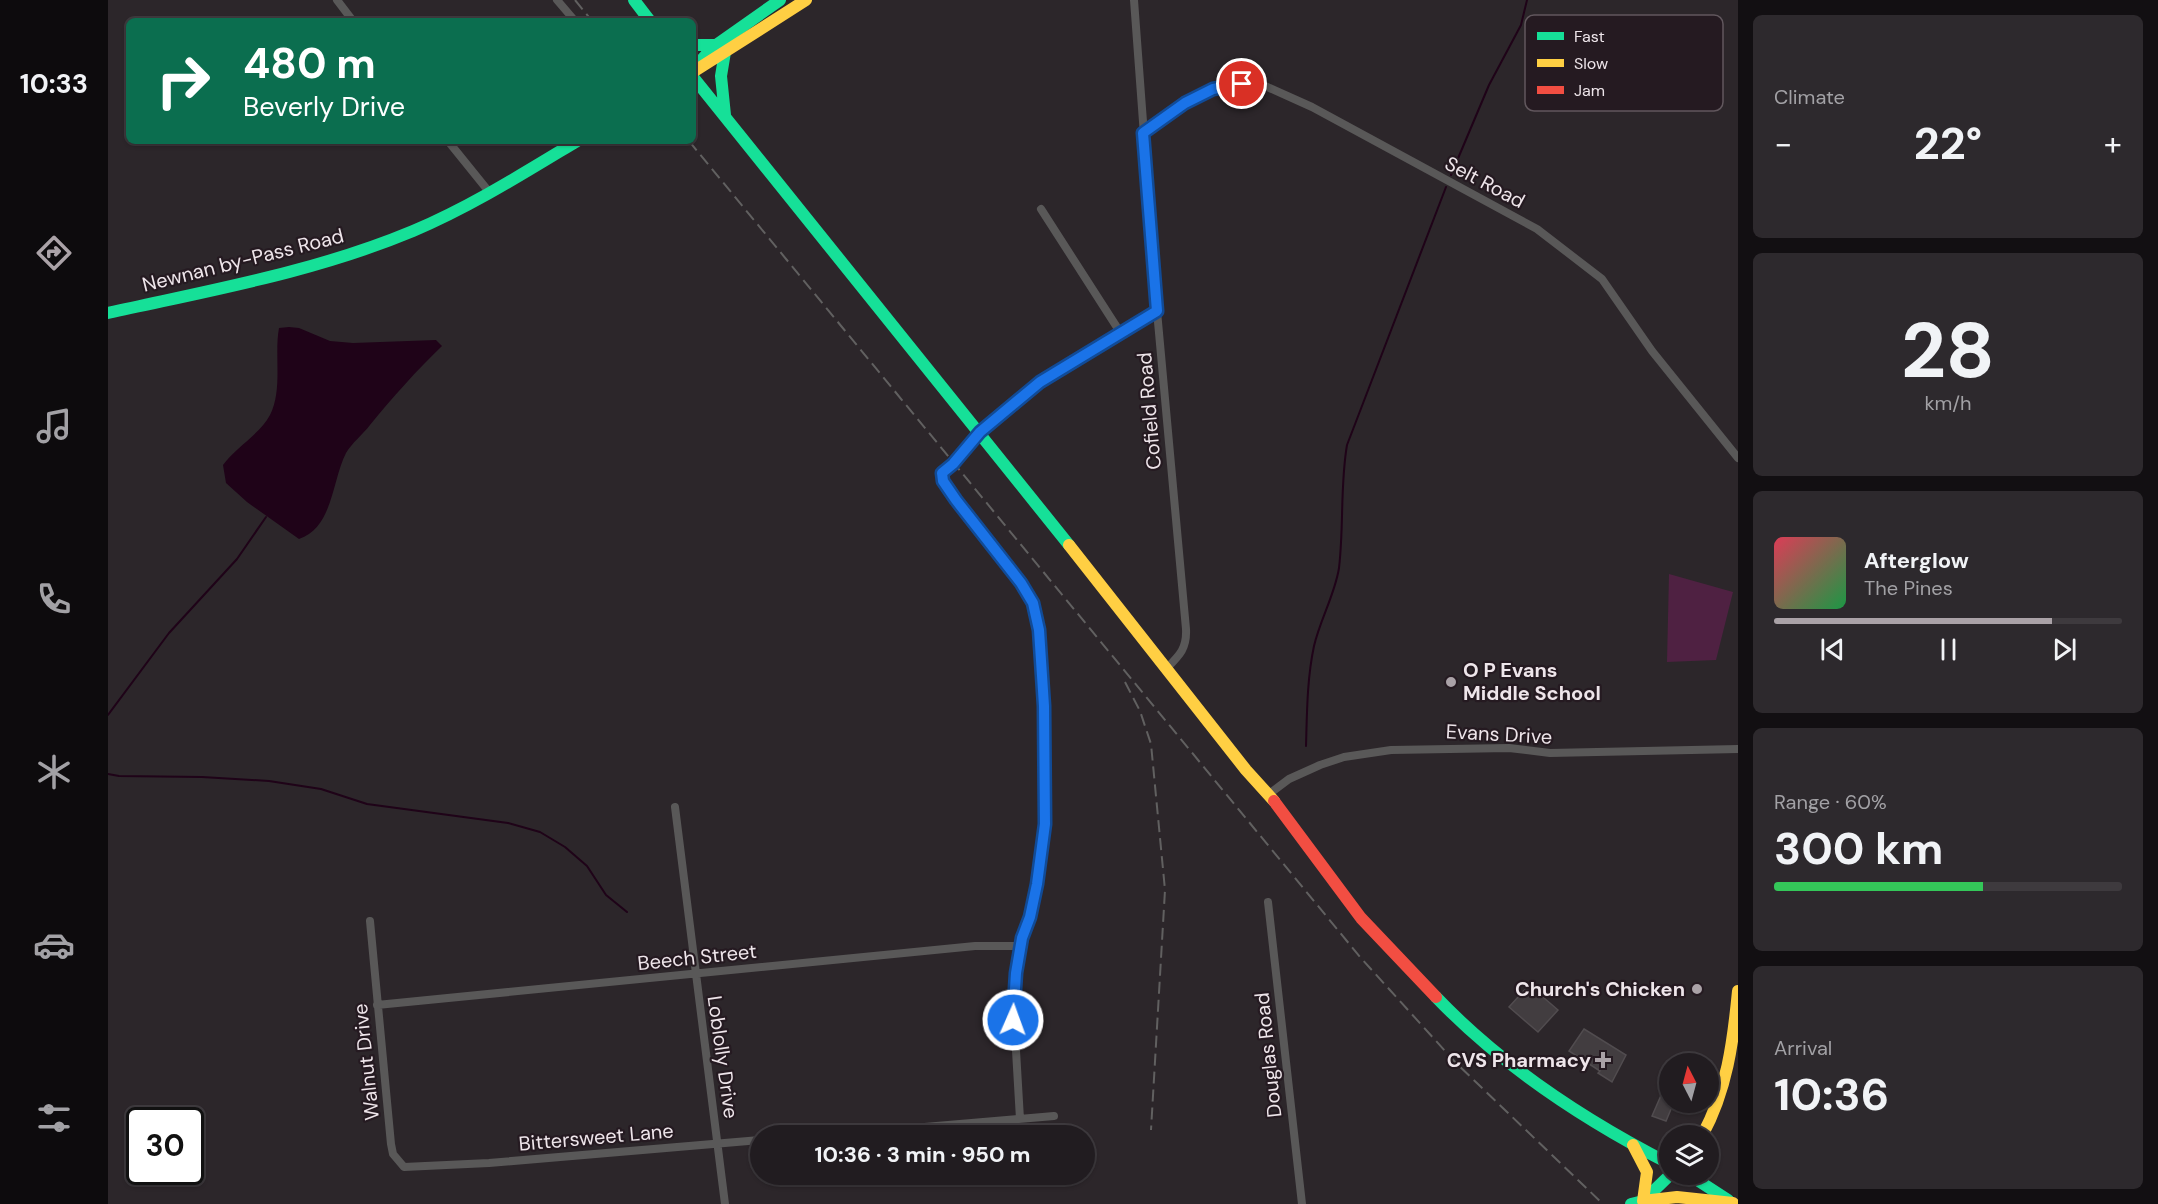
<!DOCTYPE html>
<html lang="en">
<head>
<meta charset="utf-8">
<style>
  :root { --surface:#211c20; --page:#2d292d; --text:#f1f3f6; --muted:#a2a1a5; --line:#3e3a3e; --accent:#aaa2a7 }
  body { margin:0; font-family:"DM Sans",sans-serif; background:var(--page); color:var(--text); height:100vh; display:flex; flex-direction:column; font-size:22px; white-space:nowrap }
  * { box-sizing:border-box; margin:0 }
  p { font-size:20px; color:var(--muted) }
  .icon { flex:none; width:33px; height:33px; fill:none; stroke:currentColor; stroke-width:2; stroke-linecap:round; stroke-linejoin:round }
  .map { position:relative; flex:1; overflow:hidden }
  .side { display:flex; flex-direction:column; gap:15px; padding:15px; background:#120f12; width:420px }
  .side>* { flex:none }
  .banner { position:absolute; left:18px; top:18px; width:570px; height:126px; border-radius:9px; box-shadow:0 2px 4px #0004,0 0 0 2px var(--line); background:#0b6e4f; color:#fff; overflow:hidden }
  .needle { width:39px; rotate:354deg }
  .fabs { position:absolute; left:1551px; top:1053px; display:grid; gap:12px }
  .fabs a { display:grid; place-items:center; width:60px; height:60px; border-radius:50%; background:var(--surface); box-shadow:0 2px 4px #0004,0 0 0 2px var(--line); font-size:30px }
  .speed { position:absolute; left:18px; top:1107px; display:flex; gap:12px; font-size:30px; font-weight:700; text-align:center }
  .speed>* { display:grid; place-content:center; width:78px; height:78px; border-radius:50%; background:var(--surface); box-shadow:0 2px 4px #0004,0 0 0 2px var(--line); line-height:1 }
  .speed .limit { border:3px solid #111; border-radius:9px; background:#fff; color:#111 }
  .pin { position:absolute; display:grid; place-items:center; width:51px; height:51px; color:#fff; margin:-26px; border:3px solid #fff; border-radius:50%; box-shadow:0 2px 6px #0007 }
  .me { position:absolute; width:66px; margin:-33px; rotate:2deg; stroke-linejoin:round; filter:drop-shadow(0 0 4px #0008) }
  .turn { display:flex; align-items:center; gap:21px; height:126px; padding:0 18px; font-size:27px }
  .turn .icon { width:78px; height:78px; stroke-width:2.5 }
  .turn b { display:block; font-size:42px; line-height:51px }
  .big { font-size:45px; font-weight:700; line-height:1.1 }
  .side .tile { flex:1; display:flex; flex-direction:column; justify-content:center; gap:9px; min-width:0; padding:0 21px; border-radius:9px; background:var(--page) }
  .side .dial { align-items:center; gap:0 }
  .dial b { font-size:78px; line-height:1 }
  .song { display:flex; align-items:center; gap:18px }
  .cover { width:72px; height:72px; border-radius:9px; background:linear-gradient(135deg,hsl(350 70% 55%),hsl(140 70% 35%)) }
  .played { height:6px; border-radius:3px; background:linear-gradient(90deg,var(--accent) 80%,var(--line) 80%) }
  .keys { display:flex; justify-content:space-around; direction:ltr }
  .heat { display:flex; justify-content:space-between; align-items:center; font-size:33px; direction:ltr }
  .charge { height:9px; border-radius:4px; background:linear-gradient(90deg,#34c759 60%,var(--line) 0) }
  .trip { position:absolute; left:642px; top:1125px; width:345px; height:60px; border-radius:30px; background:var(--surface); box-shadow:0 2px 4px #0004,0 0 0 2px var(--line); font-weight:700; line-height:60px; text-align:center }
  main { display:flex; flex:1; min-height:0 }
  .tab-bar { display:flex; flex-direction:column; width:108px; justify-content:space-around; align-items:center; background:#0d0b0d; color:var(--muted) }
  .tab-bar .icon { width:42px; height:42px }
  .tab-bar .on { color:var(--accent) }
  .tab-bar b { font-size:27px; color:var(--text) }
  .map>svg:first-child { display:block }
</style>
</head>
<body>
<main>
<nav class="tab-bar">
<b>10:33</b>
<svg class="icon on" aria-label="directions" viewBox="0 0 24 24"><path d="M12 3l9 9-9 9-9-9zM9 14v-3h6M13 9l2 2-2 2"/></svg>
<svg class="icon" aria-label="music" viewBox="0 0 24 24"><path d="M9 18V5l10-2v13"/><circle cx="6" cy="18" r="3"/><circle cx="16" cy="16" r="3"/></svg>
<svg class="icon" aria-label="phone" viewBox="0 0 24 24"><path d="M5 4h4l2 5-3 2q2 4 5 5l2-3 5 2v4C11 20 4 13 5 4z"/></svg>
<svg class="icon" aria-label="climate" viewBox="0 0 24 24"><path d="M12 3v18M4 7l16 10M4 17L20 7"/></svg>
<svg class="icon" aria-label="car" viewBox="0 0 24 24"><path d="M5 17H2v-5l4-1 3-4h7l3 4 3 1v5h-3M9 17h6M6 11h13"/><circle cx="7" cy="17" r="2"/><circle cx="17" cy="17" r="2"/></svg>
<svg class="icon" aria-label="filters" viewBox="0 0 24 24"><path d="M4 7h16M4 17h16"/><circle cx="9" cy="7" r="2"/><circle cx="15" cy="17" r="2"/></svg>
</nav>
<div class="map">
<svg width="1630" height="1204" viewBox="0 0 1630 1204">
  <rect width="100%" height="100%" fill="#2c262a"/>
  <path fill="#4f2142" d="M1561,574L1625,592L1608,660L1559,662Z"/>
  <path fill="#1f0318" d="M181,327L191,328L222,341L245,343L328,340L334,346C308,371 285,397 262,425C255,434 244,443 238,453C224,480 225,528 191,539L139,502L118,483L115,465C128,447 152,434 162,415C175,389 166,355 171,328Z"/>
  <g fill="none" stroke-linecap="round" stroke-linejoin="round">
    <path stroke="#1f0318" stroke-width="2" d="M1343,175L1381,85L1413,25L1419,0
      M0,715L61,633L129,559L158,517
      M1198,746C1199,712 1199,679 1206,646C1212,620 1227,594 1231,568C1236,526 1232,485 1239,445L1338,187
      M0,774L11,776L94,777L161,781L213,789L259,804L400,823L432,832L457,847L479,866L498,895L519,912"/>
  </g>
  <path fill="#423d40" stroke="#514c4f" stroke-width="1.5" d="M1421,985L1450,1010L1430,1032L1401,1007Z
    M1476,1029L1518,1055L1504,1082L1490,1073L1492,1071L1461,1051Z
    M1561,1077L1562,1102H1566L1558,1121L1544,1116Z"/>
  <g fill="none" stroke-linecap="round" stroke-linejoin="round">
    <path stroke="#595858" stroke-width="8" d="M229,0L245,21
      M449,0L467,21
      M1026,0L1049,311L1078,629C1079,648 1072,655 1059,668
      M1035,133L1077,103L1105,89L1134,84L1157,86L1204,107L1429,229L1494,279L1544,351L1630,458
      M340,141L382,193
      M933,209L1012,332
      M1161,794L1181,779L1212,765L1236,757L1283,750L1401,748L1442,753L1630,749
      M567,807L617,1204
      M1160,902L1194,1204
      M262,921L283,1144L285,1154L296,1167L381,1163L652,1140
      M269,1005L867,946H912
      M912,1119L905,999L913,938L923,917L929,884L937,824L936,706L931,630L925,603L913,583L848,500L835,481L834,473L845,464L872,432L932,382L1049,311
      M711,1136L946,1116"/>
    <path stroke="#16e098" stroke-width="12" d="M526,0L542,21
      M585,45H609
      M617,52L613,76L617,115
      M591,63L604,48L672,0
      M585,77L961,545
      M0,313C103,290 207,272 305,231C362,207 416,173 469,141
      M1328,997C1394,1066 1478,1121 1562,1164
      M1580,1174L1620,1200
      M1523,1204L1535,1201L1563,1174"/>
    <path stroke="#ffcf43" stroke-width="12" d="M585,72L698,0
      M961,545L1138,770L1166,801
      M1594,1136C1619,1090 1625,1043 1630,991
      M1525,1145L1539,1172L1535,1201L1569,1197L1625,1203"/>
    <path stroke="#f24e42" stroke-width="12" d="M1166,801L1253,918L1328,997"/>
    <path stroke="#616060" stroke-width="2" stroke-dasharray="12 6" stroke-linecap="butt" d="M467,0L484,21
      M581,141L1252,957L1348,1063L1495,1204
      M1017,682L1032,711L1043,744L1057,890L1043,1130"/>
  </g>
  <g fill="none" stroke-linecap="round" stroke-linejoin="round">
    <defs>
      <path id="route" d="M905,1020L908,973L914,938L922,917L929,884L937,824L936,706L931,630L925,603L913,583L848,500L835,481L834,473L845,464L872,432L932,382L1049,311L1035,133L1077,103L1105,89L1134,84"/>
    </defs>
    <use href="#route" stroke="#114b97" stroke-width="15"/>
    <use href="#route" stroke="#1a73e8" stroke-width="10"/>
  </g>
  <g fill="#aaa2a7" stroke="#251a21" stroke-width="2">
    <circle cx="1343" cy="682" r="6"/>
    <circle cx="1589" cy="989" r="6"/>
    <path d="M1492 1051h6v6h6v6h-6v6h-6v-6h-6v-6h6z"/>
  </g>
  <g text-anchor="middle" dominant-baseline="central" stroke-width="4.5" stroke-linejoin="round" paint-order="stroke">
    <g font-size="20" fill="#eee5ea" stroke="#251a21">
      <text transform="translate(1377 182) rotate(28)">Selt Road</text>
      <text transform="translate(135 260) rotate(-14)">Newnan by-Pass Road</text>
      <text transform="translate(1041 411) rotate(-95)">Cofield Road</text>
      <text transform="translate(1391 734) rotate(3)">Evans Drive</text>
      <text transform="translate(589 957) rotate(-6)">Beech Street</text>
      <text transform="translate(1160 1055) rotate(-96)">Douglas Road</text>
      <text transform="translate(615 1057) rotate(82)">Loblolly Drive</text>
      <text transform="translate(258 1062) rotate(-96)">Walnut Drive</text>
      <text transform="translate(488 1137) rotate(-5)">Bittersweet Lane</text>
    </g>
    <g font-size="20" font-weight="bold" fill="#eee5ea" stroke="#251a21" text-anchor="end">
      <text x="1355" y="670" text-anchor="start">O P Evans<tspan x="1355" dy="23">Middle School</tspan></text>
      <text x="1577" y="989">Church's Chicken</text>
      <text x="1483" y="1060">CVS Pharmacy</text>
    </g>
  </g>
  <rect x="1417" y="15" width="198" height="96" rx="9" fill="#251a21" stroke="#61575d" stroke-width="1.5"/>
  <rect x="1429" y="32" width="27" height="8" fill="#16e098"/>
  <rect x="1429" y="59" width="27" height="8" fill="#ffcf43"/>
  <rect x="1429" y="86" width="27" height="8" fill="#f24e42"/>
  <g font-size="16" fill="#eee5ea">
    <text x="1466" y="42">Fast</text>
    <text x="1466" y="69">Slow</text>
    <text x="1466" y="96">Jam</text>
  </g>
</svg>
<div class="fabs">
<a><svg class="needle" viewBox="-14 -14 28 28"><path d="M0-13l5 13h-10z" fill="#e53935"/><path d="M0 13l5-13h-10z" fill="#a2a1a5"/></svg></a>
<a><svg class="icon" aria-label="layers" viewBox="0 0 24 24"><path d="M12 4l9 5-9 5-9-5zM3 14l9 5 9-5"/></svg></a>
</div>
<div class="speed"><div class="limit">30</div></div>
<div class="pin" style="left:1134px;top:84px;background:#d93025"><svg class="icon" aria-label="arrive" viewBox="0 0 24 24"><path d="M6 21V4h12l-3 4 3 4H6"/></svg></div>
<svg class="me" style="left:905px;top:1020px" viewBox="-20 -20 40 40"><circle r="17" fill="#1a73e8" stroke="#fff" stroke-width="3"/><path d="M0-11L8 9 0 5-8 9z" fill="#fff"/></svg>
<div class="trip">10:36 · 3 min · 950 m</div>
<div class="banner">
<div class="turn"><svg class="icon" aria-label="right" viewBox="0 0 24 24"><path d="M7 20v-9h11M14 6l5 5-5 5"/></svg><div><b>480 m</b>Beverly Drive</div></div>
</div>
</div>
<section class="side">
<div class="tile"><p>Climate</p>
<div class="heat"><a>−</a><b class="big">22°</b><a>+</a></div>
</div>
<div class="tile dial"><b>28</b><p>km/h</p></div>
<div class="tile">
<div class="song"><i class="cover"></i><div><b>Afterglow</b><p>The Pines</p></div></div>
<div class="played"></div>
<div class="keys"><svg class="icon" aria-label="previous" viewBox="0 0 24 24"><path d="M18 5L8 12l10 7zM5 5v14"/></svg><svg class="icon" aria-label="pause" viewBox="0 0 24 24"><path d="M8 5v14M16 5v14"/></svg><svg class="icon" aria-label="next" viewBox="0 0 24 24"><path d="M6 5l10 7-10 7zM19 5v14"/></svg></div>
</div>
<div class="tile"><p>Range · 60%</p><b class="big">300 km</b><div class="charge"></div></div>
<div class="tile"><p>Arrival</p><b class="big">10:36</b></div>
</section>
</main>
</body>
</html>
